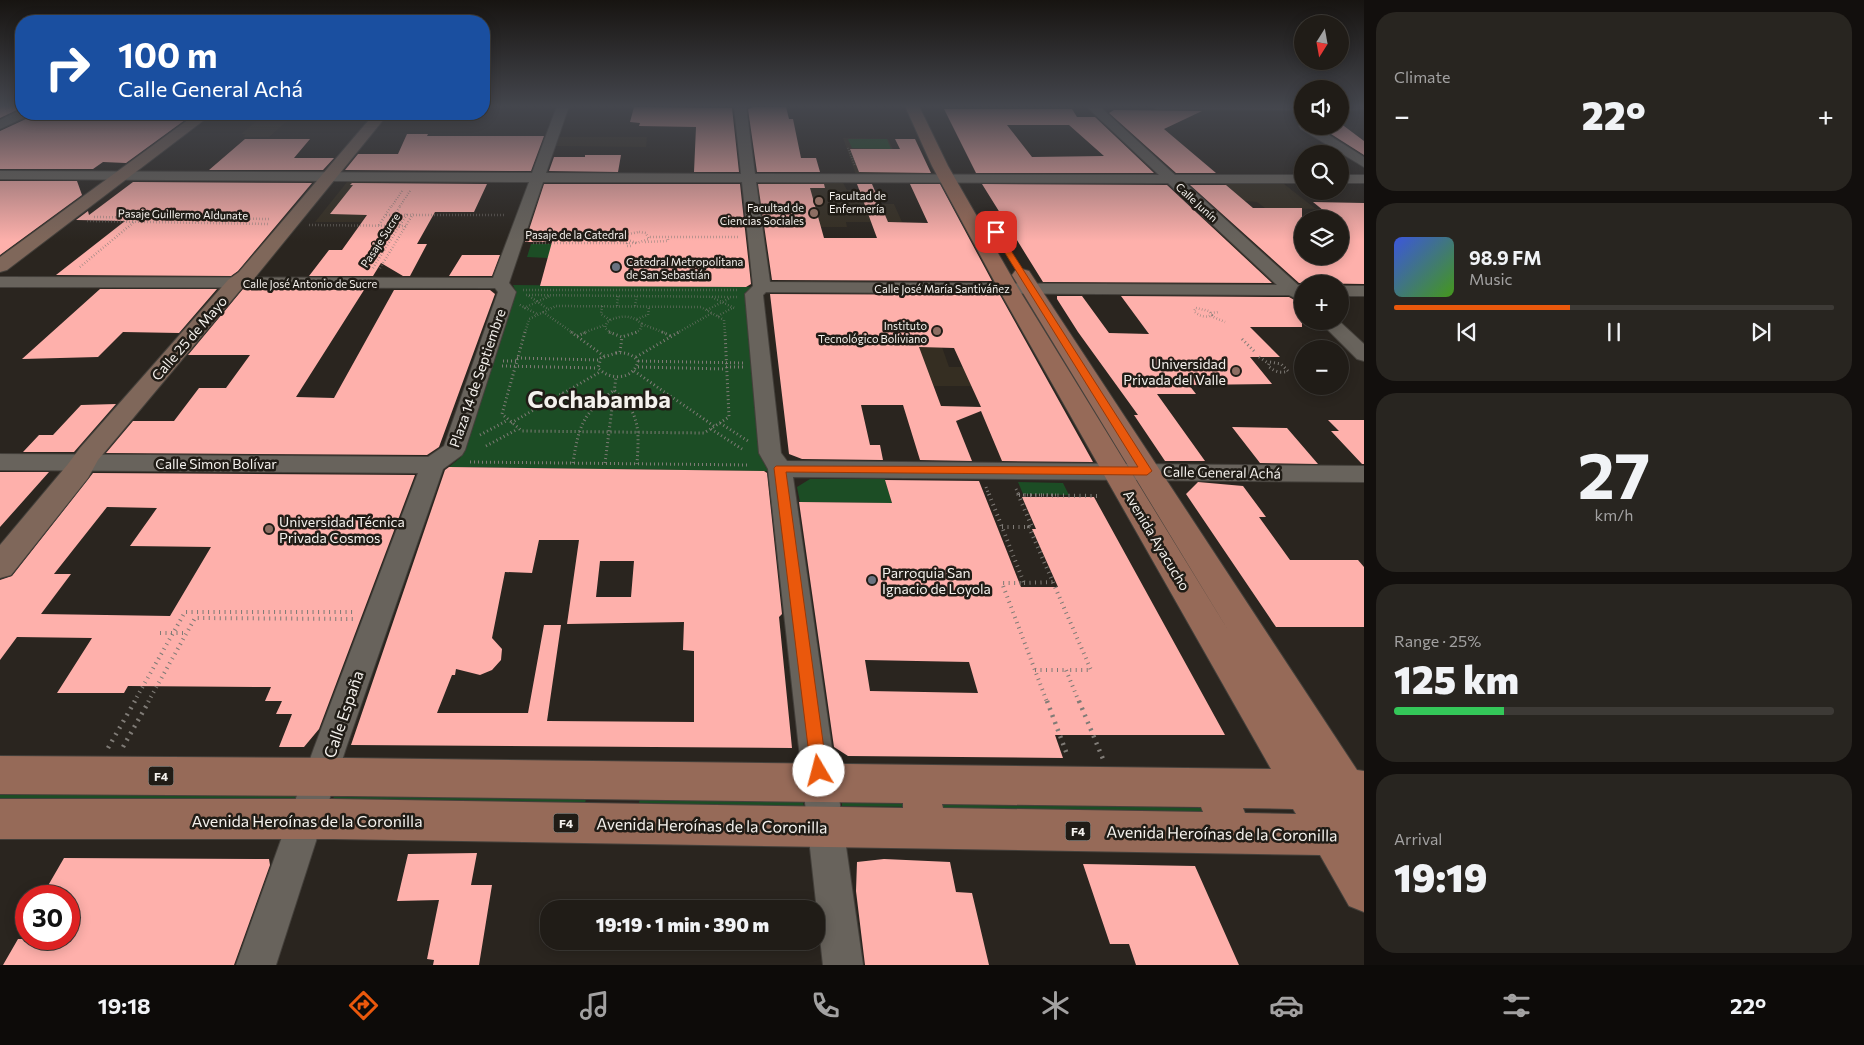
<!DOCTYPE html>
<html lang="en">
<head>
<meta charset="utf-8">
<style>
  :root { --surface:#201c17; --page:#282520; --text:#f1f3f6; --muted:#a2a1a1; --line:#3d3a36; --accent:#ea580c }
  body { margin:0; font-family:Commissioner,sans-serif; background:var(--page); color:var(--text); height:100vh; display:flex; flex-direction:column; font-size:19px; white-space:nowrap }
  * { box-sizing:border-box; margin:0 }
  p { font-size:16px; color:var(--muted) }
  .icon { flex:none; width:28px; height:28px; fill:none; stroke:currentColor; stroke-width:2; stroke-linecap:round; stroke-linejoin:round }
  .map { position:relative; flex:1; overflow:hidden }
  .sheet { display:flex; flex-direction:column; gap:12px; padding:12px; background:#120f0d; width:500px }
  .sheet>* { flex:none }
  .guide { position:absolute; left:15px; top:15px; width:475px; height:105px; border-radius:20px; box-shadow:0 2px 12px #0003,0 0 0 1px var(--line); background:#1a4fa0; color:#fff; overflow:hidden }
  .needle { width:32px; rotate:191deg }
  .tools { position:absolute; left:1294px; top:15px; display:grid; gap:10px }
  .tools a { display:grid; place-items:center; width:55px; height:55px; border-radius:50%; background:var(--surface); box-shadow:0 2px 12px #0003,0 0 0 1px var(--line); font-size:25px }
  .speed { position:absolute; left:15px; top:885px; display:flex; gap:10px; font-size:25px; font-weight:700; text-align:center }
  .speed>* { display:grid; place-content:center; width:65px; height:65px; border-radius:50%; background:var(--surface); box-shadow:0 2px 12px #0003,0 0 0 1px var(--line); line-height:1 }
  .speed .limit { border:8px solid #d22; background:#fff; color:#111 }
  .pin { position:absolute; display:grid; place-items:center; width:42px; height:42px; color:#fff; margin:-21px; border-radius:10px; box-shadow:0 2px 8px #0006 }
  .me { position:absolute; width:55px; margin:-28px; rotate:352deg; stroke-linejoin:round; filter:drop-shadow(0 0 4px #0008) }
  .turn { display:flex; align-items:center; gap:18px; height:105px; padding:0 20px; font-size:22px }
  .turn .icon { width:65px; height:65px; stroke-width:2.5 }
  .turn b { display:block; font-size:35px; line-height:42px }
  .big { font-size:38px; font-weight:800; line-height:1.1 }
  .sheet .widget { flex:1; display:flex; flex-direction:column; justify-content:center; gap:8px; min-width:0; padding:0 18px; border-radius:20px; background:var(--page) }
  .sheet .dial { align-items:center; gap:0 }
  .dial b { font-size:65px; line-height:1 }
  .song { display:flex; align-items:center; gap:15px }
  .cover { width:60px; height:60px; border-radius:8px; background:linear-gradient(135deg,hsl(230 70% 55%),hsl(100 70% 35%)) }
  .played { height:5px; border-radius:2px; background:linear-gradient(90deg,var(--accent) 40%,var(--line) 40%) }
  .keys { display:flex; justify-content:space-around; direction:ltr }
  .heat { display:flex; justify-content:space-between; align-items:center; font-size:28px; direction:ltr }
  .charge { height:8px; border-radius:4px; background:linear-gradient(90deg,#34c759 25%,var(--line) 0) }
  .trip { position:absolute; left:540px; top:900px; width:285px; height:50px; border-radius:20px; background:var(--surface); box-shadow:0 2px 12px #0003,0 0 0 1px var(--line); font-weight:800; line-height:50px; text-align:center }
  .tabs { display:flex; height:80px; justify-content:space-around; align-items:center; background:#0d0b09; color:var(--muted) }
  .tabs .icon { width:35px; height:35px }
  .tabs .on { color:var(--accent) }
  .tabs b { font-size:22px; color:var(--text) }
  main { display:flex; flex:1; min-height:0 }
  .map>svg:first-child { display:block }
</style>
</head>
<body>
<main>
<div class="map">
<svg width="1364" height="965" viewBox="0 0 1364 965">
  <rect width="100%" height="100%" fill="#2a251f"/>
  <path fill="#352e22" d="M265,114H295L269,137H243L246,134H241Z
    M558,137H647L646,147L555,146Z
    M843,138L888,139L898,159H924L930,171L927,175H856Z
    M765,181H842L847,190H859L862,198L878,199L880,204H894L902,222H846L847,227H762L757,185Z
    M347,182L389,183L361,222H315Z
    M1225,184H1284L1316,209L1265,208L1257,202L1233,200L1231,189Z
    M901,293H944L958,321L942,347L949,367H1039L980,392H974L971,386H934L914,340L907,311Z"/>
  <path fill="#1c4d25" d="M848,139H887L891,149L852,148Z
    M531,244H552L548,258L527,257Z
    M513,285L752,287L746,292L760,453L764,463L771,471L449,467L460,458L465,451L516,292Z
    M810,479H885L892,503L800,502L797,487Z
    M1018,482L1063,483L1069,495L1023,494Z
    M0,790L302,792L299,800L0,798Z
    M335,793L586,798L585,804L333,799Z
    M640,797L803,801L804,807L639,803Z
    M842,802L914,803L915,807L842,806Z
    M932,803L1209,808L1211,812L933,808Z"/>
  <path fill="#feb0ab" fill-rule="evenodd" d="M0,106H21V108L0,118Z
    M634,107L732,108L739,172H694L696,127L639,126L640,123L630,122Z
    M754,107H786L789,119H793L801,158H816L820,172H757L748,109Z
    M944,109H1072L1077,117H1095L1154,173H976ZM1007,125H1069L1104,156L1032,157Z
    M1114,110L1202,111L1164,129L1216,173H1176L1109,113Z
    M28,115L73,116L68,118L185,120L126,163L103,162L93,169H0V131L26,119Z
    M1340,123L1364,141V155L1331,134L1322,126H1340Z
    M407,134H428L427,136H544L531,171L345,170L358,154H398Z
    M245,139H310L294,158H334L323,170H209Z
    M895,139H915L931,173L859,172L850,149H900Z
    M585,155H621L618,172L549,171L554,157H585Z
    M0,181H77L82,195L0,255Z
    M133,182L312,183L238,271L231,276L56,275L125,221L76,220L88,211L89,215Z
    M352,183L487,184L474,212H435L417,244H427L410,276H403L381,263L373,276H309L329,250H342L367,215L330,214L353,185H350Z
    M544,184H740L751,284L746,287L540,286L552,242H525Z
    M758,184H824L825,188H810L824,238H877L857,184H872L888,222L928,223L910,184H940L992,281L772,280Z
    M982,184L1167,185L1272,283L1043,282Z
    M1190,185H1226L1253,208H1302V256H1340V219H1334L1313,202L1364,203V284L1299,283Z
    M462,255H500L492,276H449Z
    M100,289H217L179,333L123,332L98,357L22,359Z
    M243,289L364,290L296,397L334,398L394,290H490L495,294L439,447L427,455L106,453L133,421H174L199,388H226L250,355H188Z
    M770,294L1000,295L1093,462L1002,461L981,411L956,421L972,461L920,460L903,405H861L870,445H880L883,460L802,459L789,454ZM919,347L954,348L981,407L941,406Z
    M1057,296H1082L1109,333L1149,334L1121,296L1289,297L1298,302L1302,301V327H1250L1280,357H1250L1272,384L1189,385L1196,394H1157L1205,461H1165L1134,415H1138L1078,332L1057,299Z
    M116,404L74,452H23L39,435H53L81,405Z
    M1328,420H1364V464H1362L1331,431H1339Z
    M1232,427L1287,428L1318,464L1260,463Z
    M449,467L764,471L767,473L782,614L779,617L792,748L351,745L445,470ZM539,540H579L567,624L684,622L683,650L694,651V722L547,721L561,625H544L528,713H437L452,675H455L456,669L480,675L492,670L501,660L502,649L492,638L505,572L532,573ZM600,561H634L631,597H596Z
    M0,472H49L0,527Z
    M93,473L415,475L319,729L304,747H279L292,714H276L282,701H265L271,687L128,686L124,693H57L92,638L17,637L0,660V580L12,576ZM107,507L157,508L130,546L211,547L170,616L41,614L71,574H54Z
    M885,480L979,481L1021,587H1058L1032,529H1036L1022,497H1094L1225,735H1055L1063,758L848,756L834,747L799,502L892,503ZM865,660L969,662L978,693L870,691Z
    M1198,482L1243,486L1266,517H1259L1290,560H1358L1364,567V627H1276L1186,494Z
    M477,853L471,885H492L479,965H433L434,960L427,959L439,900L397,901L408,854Z
    M64,858L269,859L270,865L234,965H3L18,939H69V896H42Z
    M884,859L950,862L956,892L972,893L989,965H865L856,891L857,862Z
    M1083,864L1195,866L1239,965H1136L1129,944H1110Z"/>
  <g fill="none" stroke-linecap="round" stroke-linejoin="round">
    <defs>
      <path id="street" d="M557,106H569L546,173L741,174L734,106H746L755,174L1159,175L1086,106H1099L1175,175H1302V183H1185L1298,285H1302V299L1299,300L1289,295L766,292L763,295L781,453L787,461L1364,466V482L793,477L863,965H823L768,469L759,453L745,294L753,286L742,182H543L509,283L516,292L465,450L462,455L443,469L346,748L276,965H236L314,748L418,473L0,470V454L428,457L444,446L498,292L495,288L0,287V277L493,278L529,182L0,179V171L532,173ZM756,182L1168,183L1277,285L770,282Z
        M1151,106H1302V110L1157,109Z
        M1340,106H1364V109L1340,111Z
        M21,110V114H27L25,117L0,129V120Z
        M1301,123H1302V126H1314L1364,157V167L1301,129L1299,126Z
        M1340,175H1364V183H1340Z
        M1340,286H1364V296H1340Z
        M1319,321H1339L1364,344V361L1357,359Z"/>
      <path id="secondary" d="M196,114H212L7,270L0,272V257Z
        M374,114H388L253,280L242,288L98,460L88,478L11,575L0,578V545L68,464L80,448L228,280L239,272Z"/>
      <path id="primary" d="M905,106H919L948,166L1018,288L1228,630L1012,275L1015,271L1022,269L1029,271L1357,770L1364,771V912L1349,906L1320,855L333,839H0V799H333L903,808V803L347,796L0,794V756L347,758L1271,769L998,288L932,166ZM942,804L1201,807L1203,812L943,808ZM1243,808L1293,809L1296,814L1245,813Z"/>
    </defs>
    <use href="#street" stroke="#44403b" stroke-width="2"/>
    <use href="#secondary" stroke="#44403b" stroke-width="2"/>
    <use href="#primary" stroke="#44403b" stroke-width="2"/>
    <path stroke="#7f7b76" stroke-width="2" stroke-dasharray="0.5 2" stroke-linecap="butt" d="M848,148L855,166
      M392,206L402,191
      M400,206L410,191"/>
    <path stroke="#7f7b76" stroke-width="2.5" stroke-dasharray="0.5 2.5" stroke-linecap="butt" d="M386,215H506
      M94,217L270,219
      M87,221L268,224
      M309,225L406,226
      M379,225L392,205
      M388,225L401,205
      M639,232L646,233L649,239L637,243L625,239L628,234Z
      M650,237H740
      M645,242L668,241V237
      M533,243H637
      M627,243V246H631
      M80,267L134,222
      M373,268L407,214
      M380,268L413,214
      M523,290H738
      M526,295L737,297
      M529,296L548,309
      M712,297L736,309
      M520,305L537,314
      M602,306L601,314L610,320
      M617,306L618,295
      M635,306L637,295
      M524,308L550,296
      M1196,308L1209,311L1212,315C1205,318 1199,316 1194,311Z
      M707,310L730,298
      M543,312L573,333
      M1211,313L1219,312
      M718,316L732,308
      M1211,316L1225,322
      M637,319L648,315L649,307
      M642,324L665,333
      M525,333L529,319L556,306L701,307L724,320L725,333
      M583,333L605,325
      M611,333L605,328L607,322C619,315 631,314 642,324L640,330L635,333
      M677,333L712,313"/>
    <path stroke="#7f7b76" stroke-width="3" stroke-dasharray="1 3" stroke-linecap="butt" d="M525,332L502,414L522,431L704,433L729,417L725,332
      M571,332L604,356
      M609,332L622,337L637,332
      M662,332L671,336
      M577,336L587,332
      M1242,339L1254,351
      M620,352L622,337
      M616,353C625,352 632,354 638,361C634,380 610,381 598,368L601,358Z
      M636,357L679,332
      M1259,357L1268,363
      M517,358L599,360
      M503,361H517
      M638,361L743,363
      M1270,362L1281,364L1288,371C1280,374 1274,371 1268,366Z
      M502,366L598,368
      M638,367L726,369
      M726,367H743
      M634,371L714,426
      M562,393C597,414 632,413 668,395
      M511,423L600,372
      M720,423L748,441
      M711,429L742,449
      M480,435L508,420
      M486,446L518,429
      M470,462L750,465
      M573,463C579,424 583,414 614,390C641,413 639,431 637,464
      M605,463L616,377
      M986,487L989,495
      M1016,489L1019,495
      M1019,495H1056"/>
    <path stroke="#7f7b76" stroke-width="4" stroke-dasharray="1 4.5" stroke-linecap="butt" d="M989,494L1024,583H1002L1047,702
      M1018,494L1032,527H1029L1091,670H1066L1079,702
      M1019,495L1097,496
      M1002,527H1029
      M1024,583L1053,582
      M160,633H187
      M1035,670H1066
      M134,702L185,612H356
      M148,702L195,618L353,619"/>
    <path stroke="#7f7b76" stroke-width="4.5" stroke-dasharray="2 5.5" stroke-linecap="butt" d="M1047,701L1068,757
      M1079,701L1103,759
      M123,747L149,701
      M108,748L135,701"/>
    <use href="#street" fill="#68635c" fill-rule="evenodd"/>
    <use href="#secondary" fill="#7f675a" fill-rule="evenodd"/>
    <use href="#primary" fill="#966a58" fill-rule="evenodd"/>
  </g>
  <linearGradient id="sky" x2="0" y2="1"><stop stop-color="#171411"/><stop offset="0.44" stop-color="#44464d"/><stop offset="1" stop-color="#44464d" stop-opacity="0"/></linearGradient>
  <rect width="1364" height="241" fill="url(#sky)"/>
  <path fill="#ea580c" stroke="#983908" d="M996,229L999,232L1152,471L1147,475L786,472L827,771L825,777L819,779L814,777L811,771L774,468L776,466L1138,467L992,232Z"/>
  <g fill="#8d6e63" stroke="#201c16" stroke-width="2">
    <circle cx="819" cy="201" r="5"/>
    <circle cx="814" cy="213" r="5"/>
    <circle cx="937" cy="331" r="5"/>
    <circle cx="1236" cy="371" r="5"/>
    <circle cx="269" cy="529" r="5"/>
  </g>
  <g fill="#6b7280" stroke="#201c16" stroke-width="2">
    <circle cx="616" cy="267" r="5"/>
    <circle cx="872" cy="580" r="5"/>
  </g>
  <g text-anchor="middle" dominant-baseline="central" stroke-width="5" stroke-linejoin="round" paint-order="stroke">
    <g font-size="11" fill="#f4f1ed" stroke="#201c16" text-anchor="start">
      <text x="829" y="195">Facultad de<tspan x="829" dy="13">Enfermería</tspan></text>
      <text x="804" y="207" text-anchor="end">Facultad de<tspan x="804" dy="13">Ciencias Sociales</tspan></text>
      <text x="626" y="261">Catedral Metropolitana<tspan x="626" dy="13">de San Sebastián</tspan></text>
      <text x="927" y="325" text-anchor="end">Instituto<tspan x="927" dy="13">Tecnológico Boliviano</tspan></text>
    </g>
    <g font-size="11" fill="#f4f1ed" stroke="#201c16">
      <text transform="translate(1197 202) rotate(42)">Calle Junín</text>
      <text transform="translate(183 214) rotate(1)">Pasaje Guillermo Aldunate</text>
      <text x="576" y="234">Pasaje de la Catedral</text>
      <text transform="translate(380 240) rotate(-57)">Pasaje Sucre</text>
      <text x="310" y="283">Calle José Antonio de Sucre</text>
      <text x="942" y="288">Calle José María Santiváñez</text>
    </g>
    <g fill="#201c16" stroke="#b4b1ac" stroke-width="1">
      <rect x="148.5" y="766.5" width="25" height="19" rx="4"/>
      <rect x="553.5" y="813.5" width="25" height="19" rx="4"/>
      <rect x="1065.5" y="821.5" width="25" height="19" rx="4"/>
    </g>
    <g font-size="12" font-weight="bold" fill="#f4f1ed">
      <text x="161" y="776">F4</text>
      <text x="566" y="823">F4</text>
      <text x="1078" y="831">F4</text>
    </g>
    <g font-size="14" fill="#f4f1ed" stroke="#201c16">
      <text transform="translate(189 338) rotate(-49)">Calle 25 de Mayo</text>
      <text transform="translate(477 378) rotate(-71)">Plaza 14 de Septiembre</text>
      <text x="216" y="463">Calle Simon Bolívar</text>
      <text transform="translate(1222 472) rotate(1)">Calle General Achá</text>
      <text transform="translate(1157 540) rotate(59)">Avenida Ayacucho</text>
    </g>
    <g font-size="14" fill="#f4f1ed" stroke="#201c16" text-anchor="start">
      <text x="1226" y="363" text-anchor="end">Universidad<tspan x="1226" dy="16">Privada del Valle</tspan></text>
      <text x="279" y="521">Universidad Técnica<tspan x="279" dy="16">Privada Cosmos</tspan></text>
      <text x="882" y="572">Parroquia San<tspan x="882" dy="16">Ignacio de Loyola</tspan></text>
    </g>
    <g font-size="16" fill="#f4f1ed" stroke="#201c16">
      <text transform="translate(343 714) rotate(-71)">Calle España</text>
      <text x="307" y="820">Avenida Heroínas de la Coronilla</text>
      <text transform="translate(712 825) rotate(1)">Avenida Heroínas de la Coronilla</text>
      <text transform="translate(1222 833) rotate(1)">Avenida Heroínas de la Coronilla</text>
    </g>
    <g font-size="24" font-weight="bold" fill="#f4f1ed" stroke="#201c16">
      <text x="599" y="398">Cochabamba</text>
    </g>
  </g>
</svg>
<div class="tools">
<a><svg class="needle" viewBox="-14 -14 28 28"><path d="M0-13l5 13h-10z" fill="#e53935"/><path d="M0 13l5-13h-10z" fill="#a2a1a1"/></svg></a>
<a><svg class="icon" aria-label="sound" viewBox="0 0 24 24"><path d="M4 9h4l5-4v14l-5-4H4zM17 9q2 3 0 6"/></svg></a>
<a><svg class="icon" aria-label="search" viewBox="0 0 24 24"><circle cx="10" cy="10" r="6"/><path d="M15 15l6 6"/></svg></a>
<a><svg class="icon" aria-label="layers" viewBox="0 0 24 24"><path d="M12 4l9 5-9 5-9-5zM3 14l9 5 9-5"/></svg></a>
<a>+</a>
<a>−</a>
</div>
<div class="speed"><div class="limit">30</div></div>
<div class="pin" style="left:996px;top:232px;background:#d93025"><svg class="icon" aria-label="arrive" viewBox="0 0 24 24"><path d="M6 21V4h12l-3 4 3 4H6"/></svg></div>
<svg class="me" style="left:819px;top:771px" viewBox="-20 -20 40 40"><circle r="19" fill="#fff"/><path d="M0-13L10 11 0 6-10 11z" fill="#ea580c"/></svg>
<div class="trip">19:19 · 1 min · 390 m</div>
<div class="guide">
<div class="turn"><svg class="icon" aria-label="right" viewBox="0 0 24 24"><path d="M7 20v-9h11M14 6l5 5-5 5"/></svg><div><b>100 m</b>Calle General Achá</div></div>
</div>
</div>
<section class="sheet">
<div class="widget"><p>Climate</p>
<div class="heat"><a>−</a><b class="big">22°</b><a>+</a></div>
</div>
<div class="widget">
<div class="song"><i class="cover"></i><div><b>98.9 FM</b><p>Music</p></div></div>
<div class="played"></div>
<div class="keys"><svg class="icon" aria-label="previous" viewBox="0 0 24 24"><path d="M18 5L8 12l10 7zM5 5v14"/></svg><svg class="icon" aria-label="pause" viewBox="0 0 24 24"><path d="M8 5v14M16 5v14"/></svg><svg class="icon" aria-label="next" viewBox="0 0 24 24"><path d="M6 5l10 7-10 7zM19 5v14"/></svg></div>
</div>
<div class="widget dial"><b>27</b><p>km/h</p></div>
<div class="widget"><p>Range · 25%</p><b class="big">125 km</b><div class="charge"></div></div>
<div class="widget"><p>Arrival</p><b class="big">19:19</b></div>
</section>
</main>
<nav class="tabs">
<b>19:18</b>
<svg class="icon on" aria-label="directions" viewBox="0 0 24 24"><path d="M12 3l9 9-9 9-9-9zM9 14v-3h6M13 9l2 2-2 2"/></svg>
<svg class="icon" aria-label="music" viewBox="0 0 24 24"><path d="M9 18V5l10-2v13"/><circle cx="6" cy="18" r="3"/><circle cx="16" cy="16" r="3"/></svg>
<svg class="icon" aria-label="phone" viewBox="0 0 24 24"><path d="M5 4h4l2 5-3 2q2 4 5 5l2-3 5 2v4C11 20 4 13 5 4z"/></svg>
<svg class="icon" aria-label="climate" viewBox="0 0 24 24"><path d="M12 3v18M4 7l16 10M4 17L20 7"/></svg>
<svg class="icon" aria-label="car" viewBox="0 0 24 24"><path d="M5 17H2v-5l4-1 3-4h7l3 4 3 1v5h-3M9 17h6M6 11h13"/><circle cx="7" cy="17" r="2"/><circle cx="17" cy="17" r="2"/></svg>
<svg class="icon" aria-label="filters" viewBox="0 0 24 24"><path d="M4 7h16M4 17h16"/><circle cx="9" cy="7" r="2"/><circle cx="15" cy="17" r="2"/></svg>
<b>22°</b>
</nav>
</body>
</html>
